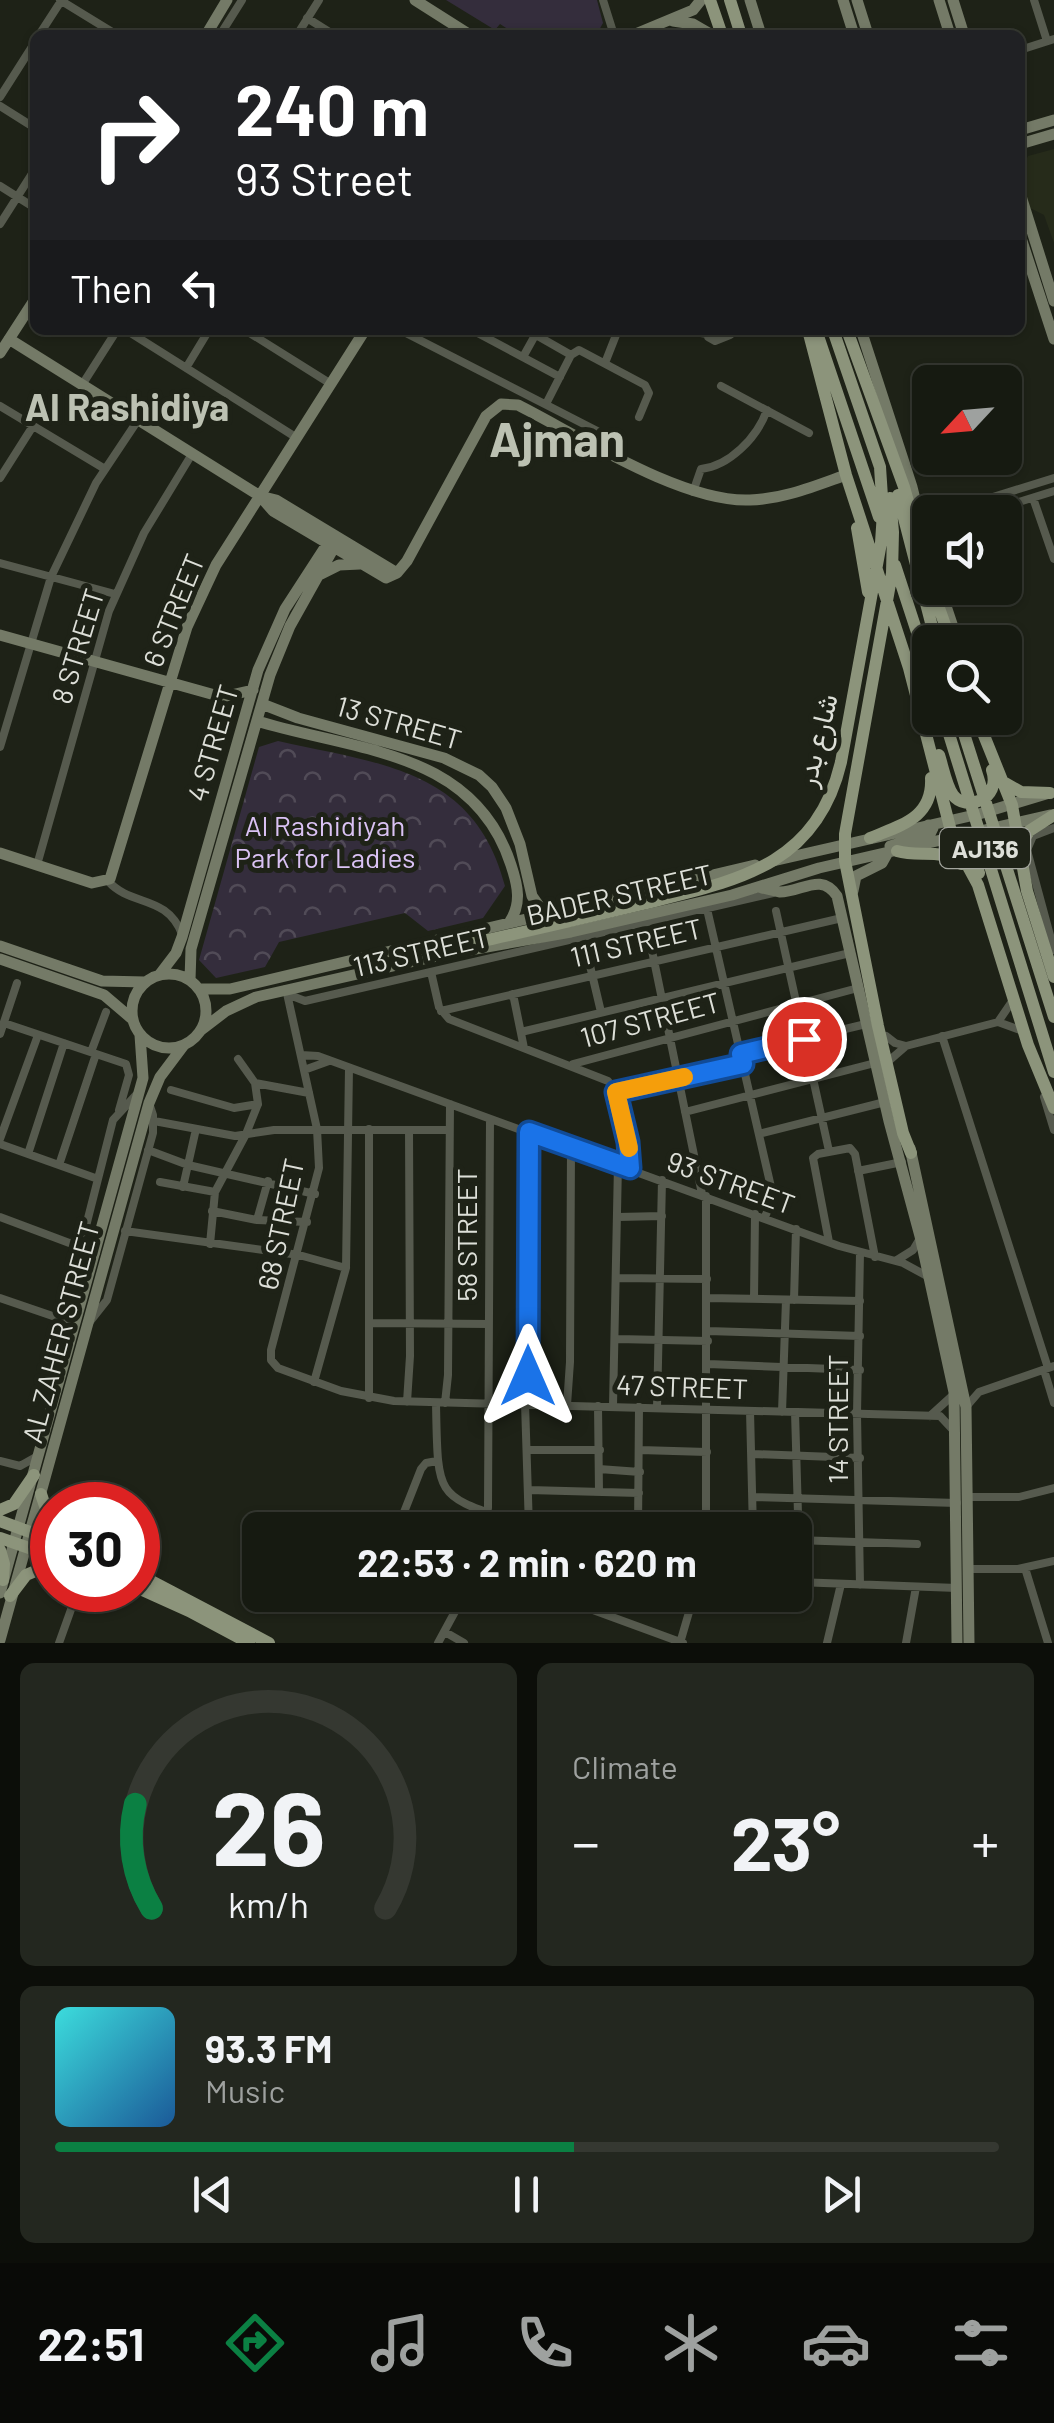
<!DOCTYPE html>
<html lang="en">
<head>
<meta charset="utf-8">
<style>
  :root { --surface:#161a11; --page:#23271f; --text:#f1f3f6; --muted:#9ea19f; --line:#353831; --accent:#0b8043 }
  body { margin:0; font-family:Barlow,Vazirmatn,sans-serif; background:var(--page); color:var(--text); height:100vh; display:flex; flex-direction:column; font-size:38px; white-space:nowrap }
  * { box-sizing:border-box; margin:0 }
  p { font-size:32px; color:var(--muted) }
  .icon { flex:none; width:55px; height:55px; fill:none; stroke:currentColor; stroke-width:2; stroke-linecap:round; stroke-linejoin:round }
  .map { position:relative; height:1643px; overflow:hidden }
  .panel { display:flex; flex-direction:column; gap:20px; padding:20px; background:#0c0e09; flex:1 }
  .panel>* { flex:none }
  .top-card { position:absolute; left:30px; top:30px; width:995px; height:305px; border-radius:15px; box-shadow:0 2px 8px #0004,0 0 0 2px var(--line); background:#202124; color:#fff; overflow:hidden }
  .needle { width:65px; rotate:244deg }
  .controls { position:absolute; left:912px; top:365px; display:grid; gap:20px }
  .controls a { display:grid; place-items:center; width:110px; height:110px; border-radius:15px; background:var(--surface); box-shadow:0 2px 8px #0004,0 0 0 2px var(--line); font-size:50px }
  .speed { position:absolute; left:30px; top:1482px; display:flex; gap:20px; font-size:50px; font-weight:700; text-align:center }
  .speed>* { display:grid; place-content:center; width:130px; height:130px; border-radius:50%; background:var(--surface); box-shadow:0 2px 8px #0004,0 0 0 2px var(--line); line-height:1 }
  .speed .limit { border:15px solid #d22; background:#fff; color:#111 }
  .pin { position:absolute; display:grid; place-items:center; width:85px; height:85px; color:#fff; margin:-42px; border:5px solid #fff; border-radius:50%; box-shadow:0 2px 10px #0007 }
  .me { position:absolute; width:110px; margin:-55px; rotate:0deg; stroke-linejoin:round; filter:drop-shadow(0 0 8px #0008) }
  .turn { display:flex; align-items:center; gap:35px; height:210px; padding:0 40px; font-size:45px }
  .turn .icon { width:130px; height:130px; stroke-width:2.5 }
  .turn b { display:block; font-size:70px; line-height:85px }
  .then { display:flex; align-items:center; height:95px; padding:0 40px; background:#0003; gap:20px; font-size:38px }
  .big { font-size:75px; font-weight:700; line-height:1.1 }
  .panel .card { flex:1; display:flex; flex-direction:column; justify-content:center; gap:15px; min-width:0; padding:0 35px; border-radius:15px; background:var(--page) }
  .panel .dial { align-items:center; gap:0 }
  .dial svg { height:260px; overflow:visible; fill:none; stroke:var(--line); stroke-width:7; stroke-linecap:round; text-anchor:middle }
  .dial text { fill:var(--text); stroke:none }
  .song { display:flex; align-items:center; gap:30px }
  .cover { width:120px; height:120px; border-radius:15px; background:linear-gradient(135deg,hsl(180 70% 55%),hsl(210 70% 35%)) }
  .played { height:10px; border-radius:5px; background:linear-gradient(90deg,var(--accent) 55%,var(--line) 55%) }
  .keys { display:flex; justify-content:space-around; direction:ltr }
  .heat { display:flex; justify-content:space-between; align-items:center; font-size:55px; direction:ltr }
  .panel .tiles { flex:1; display:grid; gap:20px; grid-template-columns:1fr 1fr }
  .card:last-child { grid-column:span 2 }
  .trip { position:absolute; left:242px; top:1512px; width:570px; height:100px; border-radius:15px; background:var(--surface); box-shadow:0 2px 8px #0004,0 0 0 2px var(--line); font-weight:700; line-height:100px; text-align:center }
  .tab-bar { display:flex; height:160px; justify-content:space-around; align-items:center; background:#090a07; color:var(--muted) }
  .tab-bar .icon { width:70px; height:70px }
  .tab-bar .selected { color:var(--accent) }
  .tab-bar b { font-size:45px; color:var(--text) }
  .map>svg:first-child { display:block }
</style>
</head>
<body>
<div class="map">
<svg width="1054" height="1643" viewBox="0 0 1054 1643">
  <defs>
    <pattern id="park-crowns" width="20" height="18" patternUnits="userSpaceOnUse" patternTransform="scale(2.5)"><rect width="20" height="18" fill="#342d3c"/><path d="M2 6a3 3 0 1 1 6 0M12 15a3 3 0 1 1 6 0" fill="none" stroke="#514b57"/></pattern>
  </defs>
  <rect width="100%" height="100%" fill="#1e2217"/>
  <path fill="#262b1a" d="M1054,149V243L1044,215L1030,208L1020,172L1028,156Z"/>
  <path fill="url(#park-crowns)" d="M278,741C380,764 475,769 505,886L483,918L428,931L405,913L279,942L265,967L216,978L199,960L259,747Z"/>
  <path fill="#342d3c" d="M446,0H597L603,23L598,32L591,35H517L500,24L495,30Z"/>
  <g fill="none" stroke-linecap="round" stroke-linejoin="round">
    <path stroke="#565a4e" stroke-width="8" d="M60,0L117,35
      M603,0L614,35
      M1034,0L1047,41
      M307,18L334,35
      M39,35L61,1
      M220,35L242,0
      M297,35L319,0
      M1020,50L1054,39
      M0,97L35,42
      M0,106L35,128
      M0,186L35,208
      M0,224L35,169
      M126,330L297,438
      M245,330L331,384
      M400,330L609,437
      M472,330L560,377
      M682,330L707,334
      M707,330L708,337L715,341L730,335
      M536,335L571,355
      M523,357L538,330
      M605,363L618,330
      M186,368L209,330
      M82,385L117,330
      M721,386L809,433
      M546,404L571,355L579,350L645,385L649,393L639,417
      M0,406L105,469
      M0,478L33,426
      M693,492L701,469C729,466 757,438 767,410
      M1033,498L1054,559
      M945,512L1054,478
      M987,512L1054,491
      M0,563L115,594
      M0,747L51,577L96,483L138,420
      M1054,828L1033,836L1027,850L1054,950
      M37,865L109,611L144,533L192,454
      M108,881C131,907 166,894 182,934
      M707,909L771,1187L772,1199L765,1217
      M776,911L829,1151
      M649,936L702,1194
      M587,953L601,1012
      M431,972L439,1007L449,1019L608,1081C626,1102 630,1142 630,1169
      M286,989L317,1129L319,1168L271,1350V1360L278,1368L341,1391L394,1401L940,1416L954,1431
      M287,994L305,1001L773,893
      M513,994L524,1048
      M441,1011L842,918
      M998,1022L1013,1000
      M4,1023L126,1064L129,1075L119,1110
      M521,1032L850,953
      M0,1034L17,983
      M886,1036L895,1043L906,1046
      M942,1036L1048,1368
      M91,1052L106,1012
      M741,1054L866,1024
      M301,1055L318,1056L839,1246L903,1263L927,1276
      M891,1059L906,1046L998,1022L1023,1031
      M573,1064L858,988
      M304,1070L329,1061
      M255,1083L309,1093
      M171,1090L234,1108L258,1104
      M616,1092L743,1064
      M1044,1097L1054,1130
      M685,1112L875,1063
      M154,1121L235,1136L274,1130H449
      M529,1132L528,1376L525,1403L529,1528
      M759,1134L885,1102
      M0,1139L38,1035
      M0,1144L98,1179
      M148,1150L188,1165L315,1194
      M28,1154L64,1043
      M59,1165L96,1054
      M858,1171L902,1162
      M160,1182L215,1192
      M183,1187L196,1129
      M212,1211L257,1220L307,1222
      M0,1217L96,1253
      M618,1217L662,1216
      M257,1220L268,1181
      M125,1231L299,1255L346,1268
      M829,1242L813,1158L818,1154L850,1148L855,1154L875,1257
      M72,1243L85,1230L113,1120L136,1095
      M210,1244L215,1192L246,1134L258,1104L255,1083L238,1059
      M860,1253L857,1414L860,1585
      M897,1260L913,1250L919,1240
      M617,1278L707,1279
      M0,1298L76,1324
      M707,1298L860,1301
      M754,1299L755,1214
      M794,1300L796,1229
      M371,1323L489,1324
      M88,1324L107,1300L153,1133V1115L149,1103
      M708,1331L860,1336
      M617,1339L708,1341
      M708,1364L860,1370
      M1044,1370L1054,1403
      M314,1382L346,1268L349,1068
      M369,1398V1129
      M407,1402L410,1356L409,1130
      M436,1403C438,1506 435,1493 530,1528
      M445,1403L448,1375L450,1104
      M567,1405L570,1362L571,1148
      M598,1406L599,1492
      M613,1406L618,1164
      M966,1407L979,1392L1054,1366
      M657,1408L662,1180
      M750,1411L753,1530
      M782,1412L786,1300
      M795,1412L800,1582
      M930,1416L952,1396
      M528,1450H600
      M640,1450L707,1452
      M753,1454L860,1458
      M0,1461L20,1466L36,1457
      M599,1469L640,1472
      M529,1490L639,1493
      M753,1497L957,1503
      M968,1497H1019L1054,1488
      M397,1530L421,1469L426,1463L437,1461
      M483,1530L488,1508L490,1119
      M638,1530L639,1407
      M706,1530V1196
      M795,1540L917,1544
      M1025,1568L1048,1643
      M969,1569H1018L1054,1561
      M797,1582L957,1588
      M552,1595L683,1643
      M445,1632L464,1643
      M59,1643L78,1590
      M438,1643L464,1595
      M680,1643L694,1595
      M827,1643L841,1584
      M906,1643L916,1587"/>
    <path stroke="#747a67" stroke-width="11" d="M415,0L470,35
      M750,0L761,35
      M843,0L854,35
      M857,0L868,35
      M939,0L950,35
      M953,0L964,35
      M673,21L693,24L712,35
      M206,35L227,0
      M633,35L693,10L701,0
      M1020,130L1054,120
      M1020,144L1054,134
      M1020,193L1054,301
      M1020,235L1054,339
      M861,330L912,487L926,544
      M9,339L260,496L273,511L386,578L397,573L407,561L486,416L501,404L518,405C579,436 683,503 750,500C784,499 815,486 846,475
      M0,353L35,299
      M260,496L276,500L397,573
      M321,574L339,565L360,564
      M940,588L958,642
      M0,635L222,697L253,690
      M262,704L298,718L444,758L479,775L492,787L506,808L520,844L532,896L539,906L551,911
      M257,721C355,751 474,750 511,865C518,886 522,904 509,923
      M890,846L930,834L933,828L928,825
      M0,853L92,883L110,879L187,627L216,565L365,330
      M773,861L979,814L1046,794
      M762,888C768,889 774,891 780,892C802,892 821,872 837,896L889,1121L920,1236L954,1392L957,1643
      M853,891L856,876L882,863L887,854
      M0,946L102,981L145,982
      M464,951L571,932L732,895L819,868L1050,815
      M0,959L104,995L131,1018
      M132 1011a37 37 0 1 1 74 0a37 37 0 1 1-74 0Z
      M160,974L176,953L182,937L258,670L285,609L333,535
      M190,980L191,949L270,675L290,626L337,542
      M199,989H230L755,865
      M200,1031L226,1011L256,997L446,954
      M910,1148L966,1407L969,1643
      M0,1593L143,1078L140,1035
      M0,1640L149,1103L160,1077L184,1045"/>
    <path stroke="#8c947b" stroke-width="12" d="M710,0L722,35
      M730,0L741,35
      M808,330L846,475L909,668L953,839L978,885L1028,1045L1054,1108
      M816,330L879,517
      M847,330L904,487L930,580
      M898,495L936,642
      M890,498L893,532L892,573L845,834V861L878,1026L903,1133L911,1153
      M857,528L868,592
      M895,565L930,672
      M932,588L951,642
      M944,718L1054,1072
      M959,718L1054,1017
      M977,718L1012,805L1027,891L1054,977
      M939,755C943,767 946,785 953,795C965,812 1002,800 992,770
      M1005,783L1021,792L1050,793
      M870,838C901,825 933,818 931,778
      M1021,844L1029,831L1054,815
      M897,851C920,858 941,847 961,864
      M979,873L972,854L977,846L1003,838L1010,842L1014,858
      M437,955L478,942C533,930 588,917 643,904C734,881 816,868 841,762L881,543L883,512L880,467L833,330
      M41,1494L52,1527
      M0,1510L14,1504L34,1475
      M0,1521L52,1540
      M0,1538L52,1556
      M0,1550L4,1564L3,1580
      M138,1574L269,1643
      M138,1588L189,1611L249,1643
      M10,1596L26,1575L52,1564"/>
  </g>
  <g fill="none" stroke-linecap="round" stroke-linejoin="round">
    <defs>
      <path id="route" d="M528,1376L529,1132L630,1168L628,1142L616,1092L743,1064L741,1054L804,1039"/>
    </defs>
    <use href="#route" stroke="#114b97" stroke-width="25"/>
    <use href="#route" stroke="#1a73e8" stroke-width="18"/>
    <path stroke="#f59e0b" stroke-width="18" d="M629,1148L616,1092L684,1077"/>
  </g>
  <g text-anchor="middle" dominant-baseline="central" stroke-width="10" stroke-linejoin="round" paint-order="stroke">
    <rect fill="#1e2217" stroke="#a4a69e" stroke-width="2.5" x="940" y="828" width="90" height="40" rx="8"/>
    <g font-size="25" font-weight="bold" fill="#dddfd8">
      <text x="985" y="848">AJ136</text>
    </g>
    <g font-size="28" fill="#dddfd8" stroke="#1e2217">
      <text transform="translate(173 610) rotate(-68)">6 STREET</text>
      <text transform="translate(77 646) rotate(-73)">8 STREET</text>
      <text transform="translate(399 722) rotate(16)">13 STREET</text>
      <text transform="translate(816 740) rotate(-76)">شارع بدر</text>
      <text transform="translate(212 743) rotate(-74)">4 STREET</text>
      <text transform="translate(619 894) rotate(-13)">BADER STREET</text>
      <text transform="translate(636 942) rotate(-13)">111 STREET</text>
      <text transform="translate(421 951) rotate(-13)">113 STREET</text>
      <text transform="translate(650 1019) rotate(-15)">107 STREET</text>
      <text transform="translate(731 1182) rotate(20)">93 STREET</text>
      <text transform="translate(280 1224) rotate(-78)">68 STREET</text>
      <text transform="translate(466 1235) rotate(-90)">58 STREET</text>
      <text transform="translate(60 1332) rotate(-75)">AL ZAHER STREET</text>
      <text transform="translate(682 1386) rotate(2)">47 STREET</text>
      <text transform="translate(837 1419) rotate(-90)">14 STREET</text>
    </g>
    <g font-size="28" fill="#dac2f4" stroke="#1e2217">
      <text x="325" y="825">Al Rashidiyah<tspan x="325" dy="32">Park for Ladies</tspan></text>
    </g>
    <g font-size="38" font-weight="bold" fill="#bcc1b2" stroke="#1e2217">
      <text x="127" y="406">Al Rashidiya</text>
    </g>
    <g font-size="48" font-weight="bold" fill="#bcc1b2" stroke="#1e2217">
      <text x="557" y="438">Ajman</text>
    </g>
  </g>
</svg>
<div class="controls">
<a><svg class="needle" viewBox="-14 -14 28 28"><path d="M0-13l5 13h-10z" fill="#e53935"/><path d="M0 13l5-13h-10z" fill="#9ea19f"/></svg></a>
<a><svg class="icon" aria-label="sound" viewBox="0 0 24 24"><path d="M4 9h4l5-4v14l-5-4H4zM17 9q2 3 0 6"/></svg></a>
<a><svg class="icon" aria-label="search" viewBox="0 0 24 24"><circle cx="10" cy="10" r="6"/><path d="M15 15l6 6"/></svg></a>
</div>
<div class="speed"><div class="limit">30</div></div>
<div class="pin" style="left:804px;top:1039px;background:#d93025"><svg class="icon" aria-label="arrive" viewBox="0 0 24 24"><path d="M6 21V4h12l-3 4 3 4H6"/></svg></div>
<svg class="me" style="left:528px;top:1376px" viewBox="-20 -20 40 40"><path d="M0-17L14 15 0 8-14 15z" fill="#1a73e8" stroke="#fff" stroke-width="4"/></svg>
<div class="trip">22:53 · 2 min · 620 m</div>
<div class="top-card">
<div class="turn"><svg class="icon" aria-label="right" viewBox="0 0 24 24"><path d="M7 20v-9h11M14 6l5 5-5 5"/></svg><div><b>240 m</b>93 Street</div></div>
<div class="then">Then<svg class="icon" aria-label="left" viewBox="0 0 24 24"><path d="M17 20v-9H6M10 6l-5 5 5 5"/></svg></div>
</div>
</div>
<section class="panel">
<div class="tiles">
<div class="card dial"><svg viewBox="0 0 100 80">
<path d="M14 69A42 42 0 1 1 86 69"/>
<path d="M14 69A42 42 0 0 1 9 37" stroke="#0b8043"/>
<text x="50" y="56" font-size="32" font-weight="700">26</text>
<text x="50" y="72" font-size="11">km/h</text>
</svg></div>
<div class="card"><p>Climate</p>
<div class="heat"><a>−</a><b class="big">23°</b><a>+</a></div>
</div>
<div class="card">
<div class="song"><i class="cover"></i><div><b>93.3 FM</b><p>Music</p></div></div>
<div class="played"></div>
<div class="keys"><svg class="icon" aria-label="previous" viewBox="0 0 24 24"><path d="M18 5L8 12l10 7zM5 5v14"/></svg><svg class="icon" aria-label="pause" viewBox="0 0 24 24"><path d="M8 5v14M16 5v14"/></svg><svg class="icon" aria-label="next" viewBox="0 0 24 24"><path d="M6 5l10 7-10 7zM19 5v14"/></svg></div>
</div>
</div>
</section>
<nav class="tab-bar">
<b>22:51</b>
<svg class="icon selected" aria-label="directions" viewBox="0 0 24 24"><path d="M12 3l9 9-9 9-9-9zM9 14v-3h6M13 9l2 2-2 2"/></svg>
<svg class="icon" aria-label="music" viewBox="0 0 24 24"><path d="M9 18V5l10-2v13"/><circle cx="6" cy="18" r="3"/><circle cx="16" cy="16" r="3"/></svg>
<svg class="icon" aria-label="phone" viewBox="0 0 24 24"><path d="M5 4h4l2 5-3 2q2 4 5 5l2-3 5 2v4C11 20 4 13 5 4z"/></svg>
<svg class="icon" aria-label="climate" viewBox="0 0 24 24"><path d="M12 3v18M4 7l16 10M4 17L20 7"/></svg>
<svg class="icon" aria-label="car" viewBox="0 0 24 24"><path d="M5 17H2v-5l4-1 3-4h7l3 4 3 1v5h-3M9 17h6M6 11h13"/><circle cx="7" cy="17" r="2"/><circle cx="17" cy="17" r="2"/></svg>
<svg class="icon" aria-label="filters" viewBox="0 0 24 24"><path d="M4 7h16M4 17h16"/><circle cx="9" cy="7" r="2"/><circle cx="15" cy="17" r="2"/></svg>
</nav>
</body>
</html>
